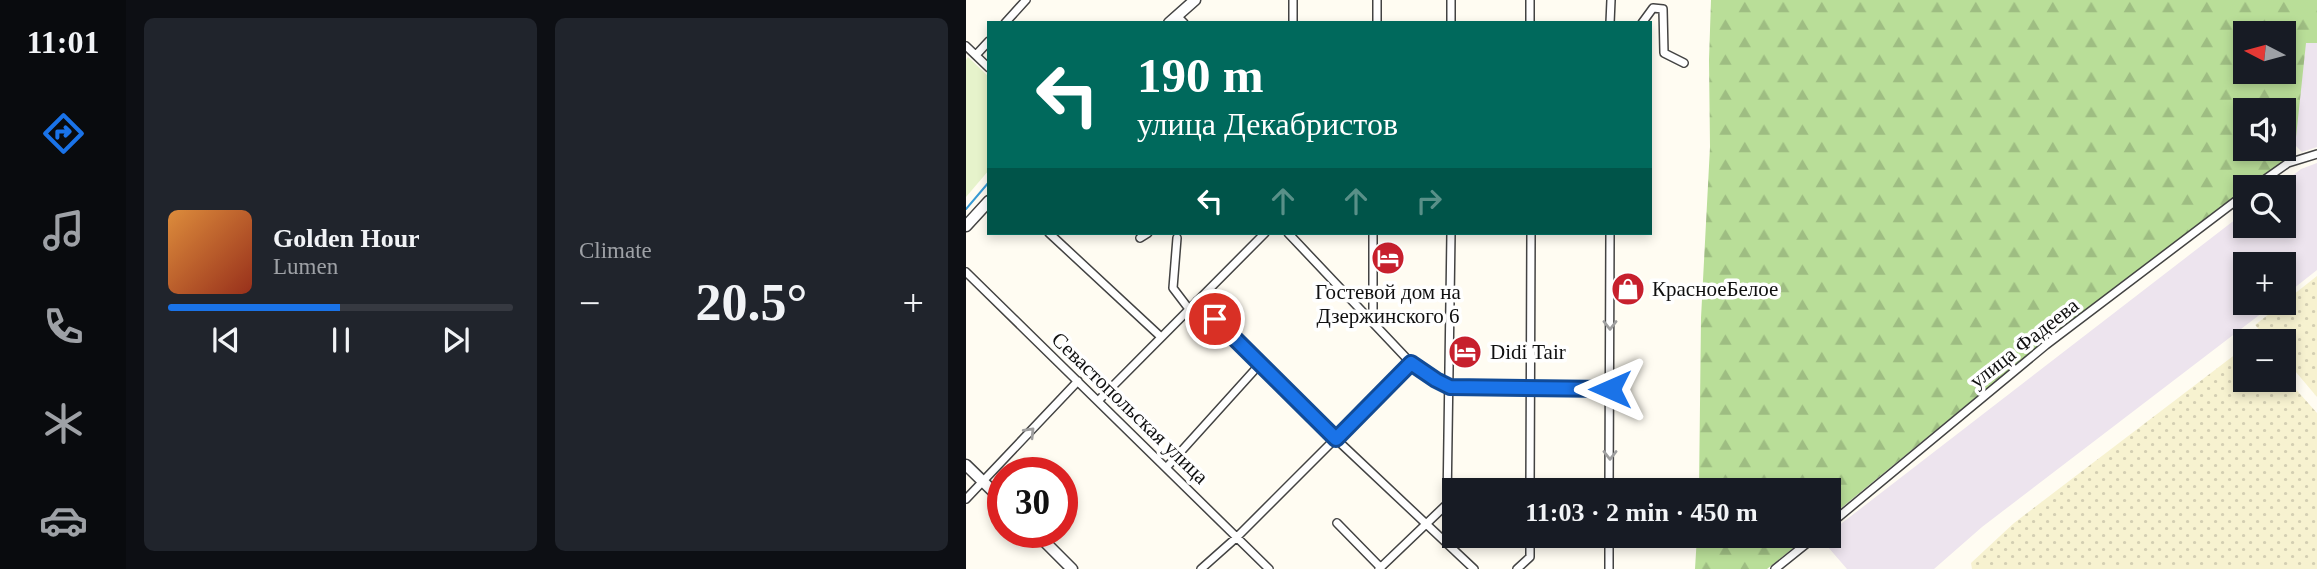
<!DOCTYPE html>
<html lang="en">
<head>
<meta charset="utf-8">
<style>
  :root { --surface:#171b24; --page:#20242c; --text:#f1f3f6; --muted:#9ea1a6; --line:#363941; --accent:#1a73e8 }
  body { margin:0; font-family:Georgia,serif; background:var(--page); color:var(--text); height:100vh; display:flex; flex-direction:column; font-size:26px; white-space:nowrap }
  * { box-sizing:border-box; margin:0 }
  p { font-size:23px; color:var(--muted) }
  .icon { flex:none; width:38px; height:38px; fill:none; stroke:currentColor; stroke-width:2; stroke-linecap:round; stroke-linejoin:round }
  .map { position:relative; flex:1; overflow:hidden }
  .sheet { display:flex; flex-direction:column; gap:18px; padding:18px; background:#0d0f14; width:840px }
  .sheet>* { flex:none }
  .banner { position:absolute; left:21px; top:21px; width:665px; height:214px; border-radius:0px; box-shadow:0 4px 10px #0003; background:#00695c; color:#fff; overflow:hidden }
  .needle { width:46px; rotate:276deg }
  .buttons { position:absolute; left:1267px; top:21px; display:grid; gap:14px }
  .buttons a { display:grid; place-items:center; width:63px; height:63px; border-radius:0px; background:var(--surface); box-shadow:0 4px 10px #0003; font-size:35px }
  .speed { position:absolute; left:21px; top:457px; display:flex; gap:14px; font-size:35px; font-weight:700; text-align:center }
  .speed>* { display:grid; place-content:center; width:91px; height:91px; border-radius:50%; background:var(--surface); box-shadow:0 4px 10px #0003; line-height:1 }
  .speed .limit { border:10px solid #d22; background:#fff; color:#111 }
  .pin { position:absolute; display:grid; place-items:center; width:60px; height:60px; color:#fff; margin:-30px; border:4px solid #fff; border-radius:50%; box-shadow:0 2px 7px #0007 }
  .me { position:absolute; width:77px; margin:-38px; rotate:270deg; stroke-linejoin:round; filter:drop-shadow(0 0 5px #0008) }
  .turn { display:flex; align-items:center; gap:24px; height:147px; padding:0 35px; font-size:32px }
  .turn .icon { width:91px; height:91px; stroke-width:2.5 }
  .turn b { display:block; font-size:49px; line-height:60px }
  .lanes { display:flex; align-items:center; height:66px; padding:0 35px; background:#0003; justify-content:center; gap:35px; direction:ltr }
  .lanes .off { opacity:.35 }
  .big { font-size:52px; font-weight:700; line-height:1.1 }
  .sheet .tile { flex:1; display:flex; flex-direction:column; justify-content:center; gap:10px; min-width:0; padding:0 24px; border-radius:10px; background:var(--page) }
  .song { display:flex; align-items:center; gap:21px }
  .cover { width:84px; height:84px; border-radius:10px; background:linear-gradient(135deg,hsl(30 70% 55%),hsl(10 70% 35%)) }
  .played { height:7px; border-radius:4px; background:linear-gradient(90deg,var(--accent) 50%,var(--line) 50%) }
  .keys { display:flex; justify-content:space-around; direction:ltr }
  .heat { display:flex; justify-content:space-between; align-items:center; font-size:38px; direction:ltr }
  .sheet .tiles { flex:1; display:grid; gap:18px; grid-template-columns:repeat(2,1fr) }
  .trip { position:absolute; left:476px; top:478px; width:399px; height:70px; border-radius:0px; background:var(--surface); box-shadow:0 4px 10px #0003; font-weight:700; line-height:70px; text-align:center }
  main { display:flex; flex:1; min-height:0 }
  .menu { display:flex; flex-direction:column; width:126px; justify-content:space-around; align-items:center; background:#090b0e; color:var(--muted) }
  .menu .icon { width:49px; height:49px }
  .menu .active { color:var(--accent) }
  .menu b { font-size:32px; color:var(--text) }
  .map>svg:first-child { display:block }
</style>
</head>
<body>
<main>
<nav class="menu">
<b>11:01</b>
<svg class="icon active" aria-label="directions" viewBox="0 0 24 24"><path d="M12 3l9 9-9 9-9-9zM9 14v-3h6M13 9l2 2-2 2"/></svg>
<svg class="icon" aria-label="music" viewBox="0 0 24 24"><path d="M9 18V5l10-2v13"/><circle cx="6" cy="18" r="3"/><circle cx="16" cy="16" r="3"/></svg>
<svg class="icon" aria-label="phone" viewBox="0 0 24 24"><path d="M5 4h4l2 5-3 2q2 4 5 5l2-3 5 2v4C11 20 4 13 5 4z"/></svg>
<svg class="icon" aria-label="climate" viewBox="0 0 24 24"><path d="M12 3v18M4 7l16 10M4 17L20 7"/></svg>
<svg class="icon" aria-label="car" viewBox="0 0 24 24"><path d="M5 17H2v-5l4-1 3-4h7l3 4 3 1v5h-3M9 17h6M6 11h13"/><circle cx="7" cy="17" r="2"/><circle cx="17" cy="17" r="2"/></svg>
</nav>
<section class="sheet">
<div class="tiles">
<div class="tile">
<div class="song"><i class="cover"></i><div><b>Golden Hour</b><p>Lumen</p></div></div>
<div class="played"></div>
<div class="keys"><svg class="icon" aria-label="previous" viewBox="0 0 24 24"><path d="M18 5L8 12l10 7zM5 5v14"/></svg><svg class="icon" aria-label="pause" viewBox="0 0 24 24"><path d="M8 5v14M16 5v14"/></svg><svg class="icon" aria-label="next" viewBox="0 0 24 24"><path d="M6 5l10 7-10 7zM19 5v14"/></svg></div>
</div>
<div class="tile"><p>Climate</p>
<div class="heat"><a>−</a><b class="big">20.5°</b><a>+</a></div>
</div>
</div>
</section>
<div class="map">
<svg width="1351" height="569" viewBox="0 0 1351 569">
  <defs>
    <pattern id="farmland-dots" width="8" height="8" patternUnits="userSpaceOnUse" patternTransform="scale(1.75)"><rect width="8" height="8" fill="#f7f2d0"/><path d="M2 2h.1M6 6h.1" fill="none" stroke="#d3ceb2" stroke-width="1.8" stroke-linecap="round"/></pattern>
    <pattern id="forest-firs" width="22" height="20" patternUnits="userSpaceOnUse" patternTransform="scale(1.75)"><rect width="22" height="20" fill="#b9de98"/><path d="M5 1l3.5 6h-7zM16 11l3.5 6h-7z" fill="#9ebd82"/></pattern>
  </defs>
  <rect width="100%" height="100%" fill="#fffcf2"/>
  <path fill="#ede4ee" d="M1337,42L1351,43V147L1336,152L1327,143Z
    M1351,163V270L1318,296V264H1279V303H1309L1016,527L968,569H881L855,539L863,536V533L1279,212V226H1318V187H1312L1335,169Z"/>
  <path fill="url(#farmland-dots)" d="M1351,276V397L1318,358V341H1303L1289,325Z
    M1279,347V380H1318V376L1351,413V569H1006L1005,563L1048,523Z"/>
  <path fill="url(#forest-firs)" fill-rule="evenodd" d="M745,0H1351V43H1340L1328,156L1286,187H1279V193L1087,334L863,518V490H733L735,318L744,147L743,60ZM1279,33H1318V72H1279ZM1279,110H1318V149H1279Z
    M731,536H842L801,569H729Z"/>
  <path fill="#e6f3cb" d="M2,57L23,77V170L0,197V60Z"/>
  <g fill="none" stroke-linecap="round" stroke-linejoin="round">
    <path stroke="#389ad4" stroke-width="2" d="M0,209L23,182"/>
    <defs>
      <path id="minor" d="M485,0V23
        M564,0V23
        M211,16L218,23
        M39,23L60,0
        M327,23V0
        M411,23V0
        M644,23L645,0
        M676,23L687,8L697,9L698,53L718,63
        M0,46L23,68
        M10,55L23,41
        M1288,187L1322,163L1351,154
        M83,233L195,337
        M322,233L445,363L470,380L484,387L644,389
        M174,238L182,233
        M211,238L207,288L223,309
        M0,272L303,569
        M231,301L370,439L508,569
        M407,321V233
        M132,401L299,233
        M200,468L294,364
        M564,490L565,233
        M643,490L644,233
        M0,499L112,381
        M371,523L415,568
        M863,525L1080,345L1279,194
        M235,569L271,537L445,363
        M413,569L481,504L485,233
        M551,569L564,557V536
        M643,569V536
        M809,569L850,536"/>
      <path id="tertiary" d="M203,23L229,0
        M0,226L23,201
        M0,465L37,501
        M69,532L106,569"/>
    </defs>
    <use href="#minor" stroke="#434343" stroke-width="10"/>
    <use href="#tertiary" stroke="#434343" stroke-width="13"/>
    <use href="#minor" stroke="#fff" stroke-width="7"/>
    <use href="#tertiary" stroke="#fff" stroke-width="10"/>
  </g>
  <defs><path id="oneway-chevron" d="M-2-3.5L2.5 0L-2 3.5" fill="none" stroke-width="1.6" stroke-linecap="round" stroke-linejoin="round" transform="scale(1.75)"/></defs>
  <g stroke="#9f9f9f">
    <use href="#oneway-chevron" transform="translate(644 325) rotate(90)"/>
    <use href="#oneway-chevron" transform="translate(64 432) rotate(-46)"/>
    <use href="#oneway-chevron" transform="translate(644 455) rotate(90)"/>
  </g>
  <g fill="none" stroke-linecap="round" stroke-linejoin="round">
    <defs>
      <path id="route" d="M249,319L370,439L445,363L470,380L484,387L644,389"/>
    </defs>
    <use href="#route" stroke="#114b97" stroke-width="18"/>
    <use href="#route" stroke="#1a73e8" stroke-width="12"/>
  </g>
  <defs>
    <symbol id="hotel-disc" viewBox="-11 -11 22 22"><circle r="9.5" fill="#c7202d" stroke="#fff"/><path d="M-6-4.5h1.5V1H6V5H4.5V3h-9V5H-6ZM-4 0a1.8 1.8 0 1 1 3.6 0ZM.5 0V-2.5h3Q6-2.5 6 0Z" fill="#fff"/></symbol>
    <symbol id="shop-disc" viewBox="-11 -11 22 22"><circle r="9.5" fill="#c7202d" stroke="#fff"/><path d="M-5-2.5h2.3a2.7 3.5 0 0 1 5.4 0H5L5.5 6h-11ZM-1.5-2.5h3a1.5 2.3 0 0 0-3 0Z" fill="#fff"/></symbol>
  </defs>
  <g fill-rule="evenodd">
    <use href="#hotel-disc" x="403" y="239" width="38" height="38"/>
    <use href="#shop-disc" x="643" y="270" width="38" height="38"/>
    <use href="#hotel-disc" x="480" y="333" width="38" height="38"/>
  </g>
  <g text-anchor="middle" dominant-baseline="central" stroke-width="7" stroke-linejoin="round" paint-order="stroke">
    <g font-size="21" fill="#101010" stroke="#fff" text-anchor="start">
      <text x="686" y="289">КрасноеБелое</text>
      <text x="422" y="292" text-anchor="middle">Гостевой дом на<tspan x="422" dy="24">Дзержинского 6</tspan></text>
      <text x="524" y="352">Didi Tair</text>
    </g>
    <g font-size="21" fill="#101010" stroke="#fff">
      <text transform="translate(1058 343) rotate(-38)">улица Фадеева</text>
      <text transform="translate(164 408) rotate(44)">Севастопольская улица</text>
    </g>
  </g>
</svg>
<div class="buttons">
<a><svg class="needle" viewBox="-14 -14 28 28"><path d="M0-13l5 13h-10z" fill="#e53935"/><path d="M0 13l5-13h-10z" fill="#9ea1a6"/></svg></a>
<a><svg class="icon" aria-label="sound" viewBox="0 0 24 24"><path d="M4 9h4l5-4v14l-5-4H4zM17 9q2 3 0 6"/></svg></a>
<a><svg class="icon" aria-label="search" viewBox="0 0 24 24"><circle cx="10" cy="10" r="6"/><path d="M15 15l6 6"/></svg></a>
<a>+</a>
<a>−</a>
</div>
<div class="speed"><div class="limit">30</div></div>
<div class="pin" style="left:249px;top:319px;background:#d93025"><svg class="icon" aria-label="arrive" viewBox="0 0 24 24"><path d="M6 21V4h12l-3 4 3 4H6"/></svg></div>
<svg class="me" style="left:644px;top:389px" viewBox="-20 -20 40 40"><path d="M0-17L14 15 0 8-14 15z" fill="#1a73e8" stroke="#fff" stroke-width="4"/></svg>
<div class="trip">11:03 · 2 min · 450 m</div>
<div class="banner">
<div class="turn"><svg class="icon" aria-label="left" viewBox="0 0 24 24"><path d="M17 20v-9H6M10 6l-5 5 5 5"/></svg><div><b>190 m</b>улица Декабристов</div></div>
<div class="lanes"><svg class="icon" aria-label="left" viewBox="0 0 24 24"><path d="M17 20v-9H6M10 6l-5 5 5 5"/></svg><svg class="icon off" aria-label="ahead" viewBox="0 0 24 24"><path d="M12 20V5M6 11l6-6 6 6"/></svg><svg class="icon off" aria-label="ahead" viewBox="0 0 24 24"><path d="M12 20V5M6 11l6-6 6 6"/></svg><svg class="icon off" aria-label="right" viewBox="0 0 24 24"><path d="M7 20v-9h11M14 6l5 5-5 5"/></svg></div>
</div>
</div>
</main>
</body>
</html>
